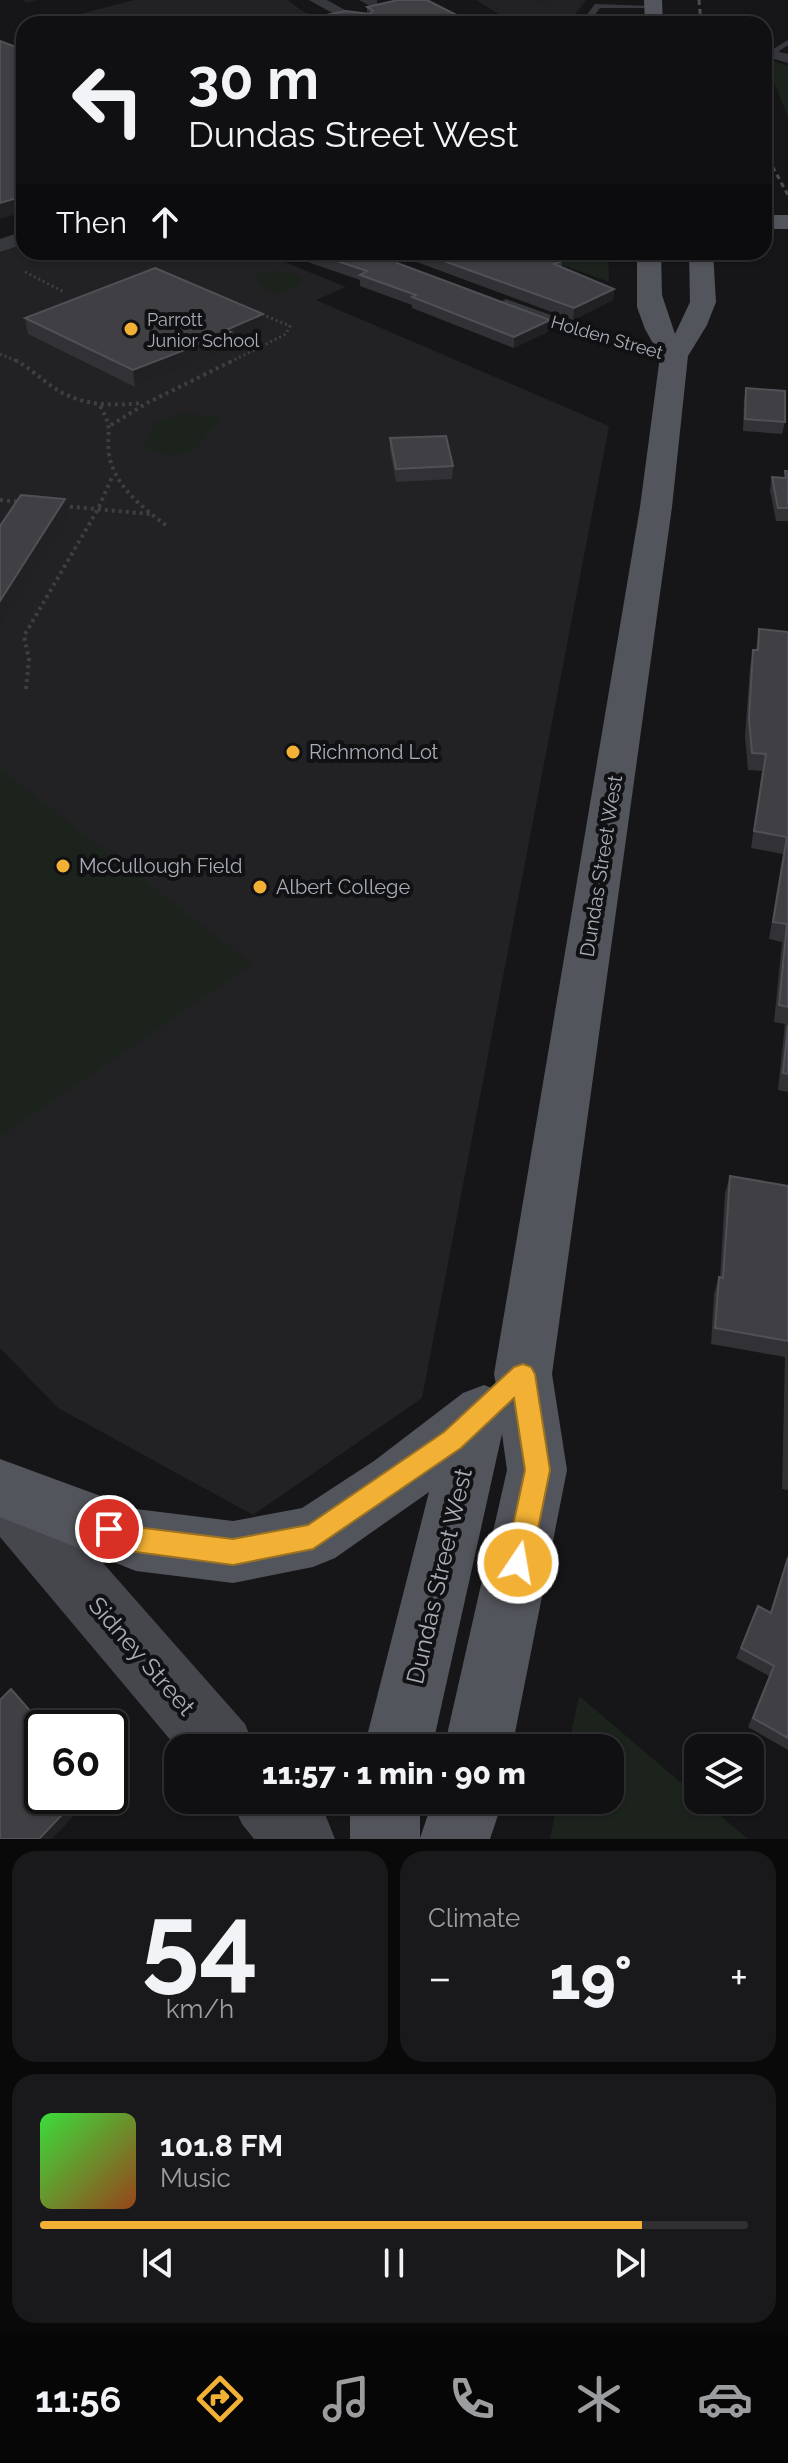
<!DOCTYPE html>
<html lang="en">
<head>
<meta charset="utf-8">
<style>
  :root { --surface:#101012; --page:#19191b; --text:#f1f3f6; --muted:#9c9d9f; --line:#303032; --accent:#f2b134 }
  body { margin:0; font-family:Raleway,sans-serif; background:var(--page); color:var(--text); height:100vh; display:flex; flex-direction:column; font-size:30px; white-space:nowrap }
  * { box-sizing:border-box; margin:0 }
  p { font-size:26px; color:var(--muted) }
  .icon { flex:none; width:44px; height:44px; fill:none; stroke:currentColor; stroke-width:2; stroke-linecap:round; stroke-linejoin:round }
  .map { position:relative; height:1839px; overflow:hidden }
  .drawer { display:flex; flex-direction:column; gap:12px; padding:12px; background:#09090a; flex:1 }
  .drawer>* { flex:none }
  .top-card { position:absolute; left:16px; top:16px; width:756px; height:244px; border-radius:24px; box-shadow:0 2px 6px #0004,0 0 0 2px var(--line); background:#101012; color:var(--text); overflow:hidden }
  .buttons { position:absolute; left:684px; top:1734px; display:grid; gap:16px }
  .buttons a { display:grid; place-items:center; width:80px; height:80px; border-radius:16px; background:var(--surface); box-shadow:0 2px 6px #0004,0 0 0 2px var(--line); font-size:40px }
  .speed { position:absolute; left:24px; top:1710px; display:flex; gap:16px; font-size:40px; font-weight:700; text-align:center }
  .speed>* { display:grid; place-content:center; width:104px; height:104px; border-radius:50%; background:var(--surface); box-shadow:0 2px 6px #0004,0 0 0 2px var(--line); line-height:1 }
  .speed .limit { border:4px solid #111; border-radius:12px; background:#fff; color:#111 }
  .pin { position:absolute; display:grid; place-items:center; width:68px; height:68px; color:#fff; margin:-34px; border:4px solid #fff; border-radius:50%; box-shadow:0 2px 8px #0007 }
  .me { position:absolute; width:88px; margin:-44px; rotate:12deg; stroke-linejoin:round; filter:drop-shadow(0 0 6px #0008) }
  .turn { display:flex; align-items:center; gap:28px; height:168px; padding:0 40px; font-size:36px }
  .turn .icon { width:104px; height:104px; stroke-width:2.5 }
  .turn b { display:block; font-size:56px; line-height:68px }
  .then { display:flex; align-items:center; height:76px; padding:0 40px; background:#0003; gap:16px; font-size:30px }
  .big { font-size:60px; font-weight:800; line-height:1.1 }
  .drawer .card { flex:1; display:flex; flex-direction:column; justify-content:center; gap:12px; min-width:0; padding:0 28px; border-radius:24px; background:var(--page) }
  .drawer .dial { align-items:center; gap:0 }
  .dial b { font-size:104px; line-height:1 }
  .song { display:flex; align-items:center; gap:24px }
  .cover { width:96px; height:96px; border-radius:12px; background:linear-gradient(135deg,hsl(120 70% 55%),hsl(20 70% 35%)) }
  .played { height:8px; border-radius:4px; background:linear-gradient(90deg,var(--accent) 85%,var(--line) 85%) }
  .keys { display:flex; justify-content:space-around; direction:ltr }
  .heat { display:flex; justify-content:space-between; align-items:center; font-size:44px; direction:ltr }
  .drawer .tiles { flex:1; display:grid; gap:12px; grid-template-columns:1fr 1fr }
  .card:last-child { grid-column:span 2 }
  .trip { position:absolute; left:164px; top:1734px; width:460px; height:80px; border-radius:24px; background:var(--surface); box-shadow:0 2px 6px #0004,0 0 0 2px var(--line); font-weight:800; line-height:80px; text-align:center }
  .dock { display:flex; height:128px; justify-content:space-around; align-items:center; background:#060607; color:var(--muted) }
  .dock .icon { width:56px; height:56px }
  .dock .on { color:var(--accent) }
  .dock b { font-size:36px; color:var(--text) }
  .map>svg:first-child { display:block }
</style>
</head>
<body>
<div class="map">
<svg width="788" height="1839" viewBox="0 0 788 1839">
  <rect width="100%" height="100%" fill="#161618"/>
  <path fill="#222225" d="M134,0H288L302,11L330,22L42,24Z
    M476,0H586L568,24H515Z
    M24,244V252H260L346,287L316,300L609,426L422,1398L253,1515L58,1408L0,1348V252Z"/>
  <path fill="#1c231d" d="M764,58L788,66V116L764,60Z
    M527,252H608L609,282Z
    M281,271L302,276L300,284L275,295L258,284L255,273Z
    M183,414L221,417C197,448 185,468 143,446L156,421Z
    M0,769L252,964L0,1137Z
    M579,1696L698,1797V1800H702L748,1839H550L558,1800H610V1748H568Z"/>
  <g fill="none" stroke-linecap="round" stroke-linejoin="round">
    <path stroke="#3d3f44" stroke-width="3" stroke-dasharray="2 3" stroke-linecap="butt" d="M25,272L64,292
      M0,354L19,362
      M230,362L286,334L290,326L254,311"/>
    <path stroke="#3d3f44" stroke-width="4" stroke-dasharray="3 4" stroke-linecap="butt" d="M15,360C30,368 42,380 56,389C82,406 112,406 142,403
      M100,406C114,430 106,430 109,454C114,486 143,508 167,526
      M111,425L147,403L234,360
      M0,500L21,502
      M63,506L150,514
      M26,689L29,659L24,636L98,509L113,475"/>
    <path fill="#37383d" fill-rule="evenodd" d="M595,4L653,6L657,8H600L588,24H580Z
      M788,40V45L779,51L783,56L776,58L770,51Z"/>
    <path fill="#37383d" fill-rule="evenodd" d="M309,0H327L370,24H352Z
      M779,52L788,54V63L774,59V53Z
      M24,231V244L0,252V239Z
      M506,299L593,330L682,351L685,356L674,362L579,339L499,309L496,305Z"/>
    <path fill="#45474d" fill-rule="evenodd" d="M0,1462L21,1470L245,1724L255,1748L178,1749L0,1537Z
      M231,1800H312L325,1814L335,1839H254L242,1824Z"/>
    <path fill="#53555c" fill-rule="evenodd" d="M644,0H662L663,24H645Z
      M764,215H788V229H764Z
      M637,252H661L662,295L675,334L690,302L689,252H713L716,302L707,325L688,356L672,507L552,1374L567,1470L512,1748H444L507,1470L502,1434L432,1748H364L429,1492L335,1558L313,1567L233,1583L136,1571L0,1517V1459L136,1509L233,1521L302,1508L374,1461L463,1393L484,1385L497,1390L494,1374L640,507L660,356L645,329L637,307Z
      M350,1800H420V1838L433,1800H503L490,1839H350Z"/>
    <path stroke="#4a4c52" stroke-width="3" stroke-dasharray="5 4" stroke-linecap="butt" d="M699,0L701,24
      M764,151L788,195"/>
  </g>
  <path fill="#323236" d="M359,0H377V4L474,24L367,14V7L370,6Z
    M302,252H539L562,261V267L614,289L613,300L573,320L406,258L396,261L397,263L550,320L549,331L514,348L412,308V305L360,286V280L302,260Z
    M25,318L264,330L232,344L233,348L135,387L28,334Z
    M746,388L785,422L782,434L743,431L744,400Z
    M390,438L453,466L452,479L396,482L390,451Z
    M785,471H788V521H776L770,490L772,477L784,478Z
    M759,629L788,632V1092L778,1090L785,1024L774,1022L782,942L769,939L783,854L751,848L762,771L748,770L745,736L750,667L753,650H756Z
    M730,1176L788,1186V1490L782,1489L785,1357L711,1344L714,1294L719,1277H720L725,1193Z
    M788,1554V1750L748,1727L769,1676L736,1658L758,1606L770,1613Z"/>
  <path fill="#212124" d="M24,0H37L25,3Z
    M536,0H556L554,1L536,3Z
    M24,196V212L0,219V203Z
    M395,252H406V258L396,261L392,256Z
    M614,289L613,300L573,320L574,308Z
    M263,314L264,330L232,344L233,348L135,387L133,370Z
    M550,320L549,331L514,348V337Z
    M65,499L68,516L0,625V601Z
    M76,1800L80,1809L52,1839H39Z"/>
  <path fill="#3f3f44" stroke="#4f5156" stroke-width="2" d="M398,0H427L474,24H285L345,11L370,14L373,11L367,7Z
    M0,41L24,50V196L0,203Z
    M310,252H395L392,256L397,263L550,320L514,337L412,297L416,295L360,275L367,271Z
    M419,252H539L562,261L554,264L614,289L574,308Z
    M155,268L263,314L226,330L231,332L133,370L25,318Z
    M746,388L785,391V422L745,419Z
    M446,436L453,466L396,469L390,438Z
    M785,471H788V508H778L772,477L786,478Z
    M21,495L65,499L0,601V526Z
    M759,629L788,632V1007L779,1005L787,924L773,922L787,837L754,831L766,754L752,753L749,719L753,650H758Z
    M788,1025V1074L783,1073Z
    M730,1176L788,1186V1341L715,1328L719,1277L723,1278Z
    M788,1558V1738L753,1718L774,1666L741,1648L758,1606L771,1613Z
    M11,1689L45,1728H42V1796H73L76,1800L39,1839H0V1700Z"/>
  <path fill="#f2b134" stroke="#9d7322" stroke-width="2" d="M523,1364L531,1367L535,1374L550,1470L531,1563L527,1572L518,1576L508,1572L505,1563L525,1470L514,1398L461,1448L313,1549L233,1565L136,1552L100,1538L96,1529L100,1520L109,1517L136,1527L233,1539L308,1525L444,1432L514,1367Z"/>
  <g fill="#f2b134" stroke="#111113" stroke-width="3">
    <circle cx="131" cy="329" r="8"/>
    <circle cx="293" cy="752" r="8"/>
    <circle cx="63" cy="866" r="8"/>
    <circle cx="260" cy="887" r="8"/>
  </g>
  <g text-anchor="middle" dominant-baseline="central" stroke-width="8" stroke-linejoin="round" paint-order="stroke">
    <g font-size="18" fill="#a8adb8" stroke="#111113" text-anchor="start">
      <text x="147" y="319">Parrott<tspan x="147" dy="21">Junior School</tspan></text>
    </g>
    <g font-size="18" fill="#a8adb8" stroke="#111113">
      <text transform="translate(607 337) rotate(16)">Holden Street</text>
    </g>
    <g font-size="20" fill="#a8adb8" stroke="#111113" text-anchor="start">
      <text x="309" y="752">Richmond Lot</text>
      <text x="79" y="866">McCullough Field</text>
      <text x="276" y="887">Albert College</text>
    </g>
    <g font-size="20" fill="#a8adb8" stroke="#111113">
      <text transform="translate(601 866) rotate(-81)">Dundas Street West</text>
    </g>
    <g font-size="24" fill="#a8adb8" stroke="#111113">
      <text transform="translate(439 1576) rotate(-77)">Dundas Street West</text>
      <text transform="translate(142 1656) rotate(49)">Sidney Street</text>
    </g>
  </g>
</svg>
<div class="buttons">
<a><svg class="icon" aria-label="layers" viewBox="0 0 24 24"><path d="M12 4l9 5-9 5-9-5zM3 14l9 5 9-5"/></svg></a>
</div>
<div class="speed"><div class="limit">60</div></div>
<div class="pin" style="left:109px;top:1529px;background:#d93025"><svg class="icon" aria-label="arrive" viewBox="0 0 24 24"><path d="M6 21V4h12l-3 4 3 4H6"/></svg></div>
<svg class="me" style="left:518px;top:1563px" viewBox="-20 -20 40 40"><circle r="17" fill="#f2b134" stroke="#fff" stroke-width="3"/><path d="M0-11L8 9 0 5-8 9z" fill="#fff"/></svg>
<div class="trip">11:57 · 1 min · 90 m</div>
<div class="top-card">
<div class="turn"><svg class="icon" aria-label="left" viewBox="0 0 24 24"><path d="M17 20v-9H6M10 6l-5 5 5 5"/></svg><div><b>30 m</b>Dundas Street West</div></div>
<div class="then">Then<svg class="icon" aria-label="ahead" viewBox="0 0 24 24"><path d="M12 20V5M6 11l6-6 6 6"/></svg></div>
</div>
</div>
<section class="drawer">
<div class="tiles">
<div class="card dial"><b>54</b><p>km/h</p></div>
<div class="card"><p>Climate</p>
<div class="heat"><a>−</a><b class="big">19°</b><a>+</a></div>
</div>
<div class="card">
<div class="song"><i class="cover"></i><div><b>101.8 FM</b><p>Music</p></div></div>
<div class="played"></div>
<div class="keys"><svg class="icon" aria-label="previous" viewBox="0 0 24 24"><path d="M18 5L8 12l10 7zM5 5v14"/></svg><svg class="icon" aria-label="pause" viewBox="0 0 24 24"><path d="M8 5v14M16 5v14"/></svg><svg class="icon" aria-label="next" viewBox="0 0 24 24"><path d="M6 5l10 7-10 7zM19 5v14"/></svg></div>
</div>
</div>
</section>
<nav class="dock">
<b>11:56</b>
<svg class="icon on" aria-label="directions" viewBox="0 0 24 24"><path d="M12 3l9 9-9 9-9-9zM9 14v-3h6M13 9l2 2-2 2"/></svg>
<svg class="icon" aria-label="music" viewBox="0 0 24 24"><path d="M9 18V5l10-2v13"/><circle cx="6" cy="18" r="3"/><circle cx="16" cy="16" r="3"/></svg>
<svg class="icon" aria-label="phone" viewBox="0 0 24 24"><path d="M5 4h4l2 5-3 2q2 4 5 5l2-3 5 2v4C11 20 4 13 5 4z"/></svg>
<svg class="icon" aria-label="climate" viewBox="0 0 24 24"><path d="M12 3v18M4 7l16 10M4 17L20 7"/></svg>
<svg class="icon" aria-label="car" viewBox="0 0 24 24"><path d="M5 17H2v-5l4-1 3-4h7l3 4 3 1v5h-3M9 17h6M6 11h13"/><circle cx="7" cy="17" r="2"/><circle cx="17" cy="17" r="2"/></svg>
</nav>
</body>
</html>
